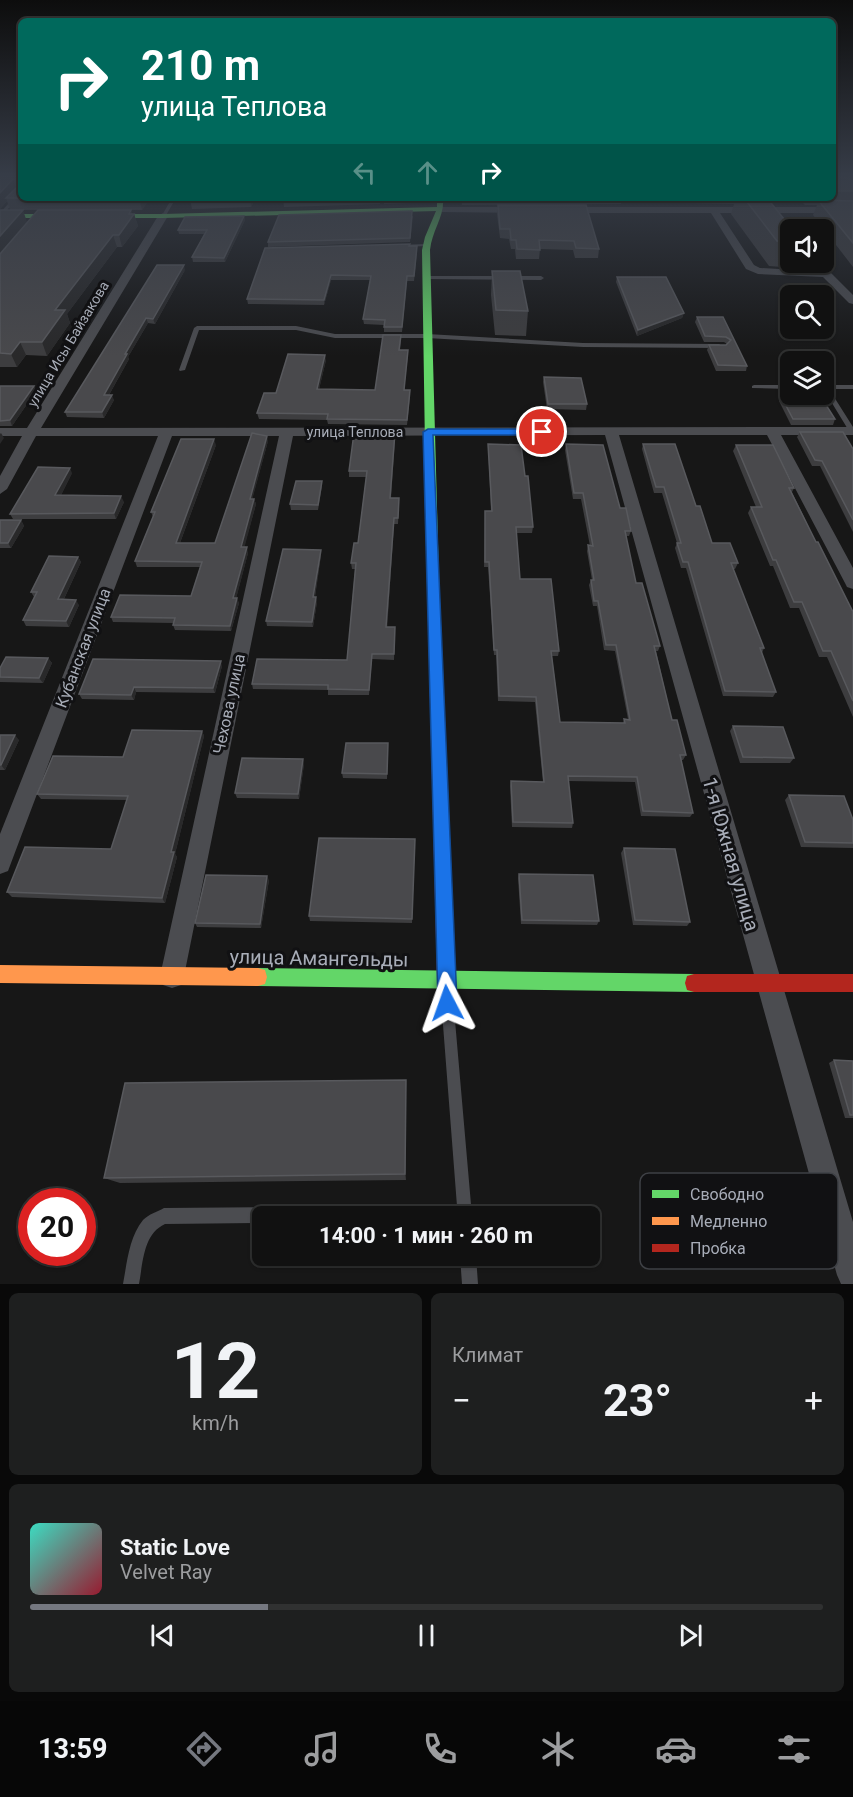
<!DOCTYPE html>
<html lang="ru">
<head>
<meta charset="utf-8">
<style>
  :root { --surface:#111; --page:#1e1f1f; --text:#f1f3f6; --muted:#9c9d9f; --line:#303131; --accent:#757880 }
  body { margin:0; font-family:Roboto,sans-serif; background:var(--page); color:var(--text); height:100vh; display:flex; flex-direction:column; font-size:22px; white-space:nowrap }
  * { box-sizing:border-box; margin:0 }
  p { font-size:20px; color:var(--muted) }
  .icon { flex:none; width:33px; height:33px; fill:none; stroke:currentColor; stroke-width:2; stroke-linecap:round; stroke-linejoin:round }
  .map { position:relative; height:1284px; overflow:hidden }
  .details { display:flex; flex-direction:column; gap:9px; padding:9px; background:#090909; flex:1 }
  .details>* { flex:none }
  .top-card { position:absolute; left:18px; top:18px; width:818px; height:183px; border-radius:9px; box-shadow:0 2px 4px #0004,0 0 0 2px var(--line); background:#00695c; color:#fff; overflow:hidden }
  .fabs { position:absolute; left:780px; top:219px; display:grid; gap:12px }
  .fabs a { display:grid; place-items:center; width:54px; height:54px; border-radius:9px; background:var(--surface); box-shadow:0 2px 4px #0004,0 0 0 2px var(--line); font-size:30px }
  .speed { position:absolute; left:18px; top:1188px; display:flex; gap:12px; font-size:30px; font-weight:700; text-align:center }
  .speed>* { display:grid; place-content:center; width:78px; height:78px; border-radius:50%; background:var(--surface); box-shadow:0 2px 4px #0004,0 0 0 2px var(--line); line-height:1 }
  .speed .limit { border:9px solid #d22; background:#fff; color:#111 }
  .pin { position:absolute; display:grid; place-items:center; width:51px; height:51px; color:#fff; margin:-26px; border:3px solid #fff; border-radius:50%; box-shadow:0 2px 6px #0007 }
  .me { position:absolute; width:66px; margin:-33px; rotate:356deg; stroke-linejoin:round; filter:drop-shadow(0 0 4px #0008) }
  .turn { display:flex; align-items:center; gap:21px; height:126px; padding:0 24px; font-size:27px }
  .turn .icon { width:78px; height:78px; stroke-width:2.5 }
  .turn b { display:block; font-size:42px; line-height:51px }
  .lanes { display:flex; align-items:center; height:57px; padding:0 24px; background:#0003; justify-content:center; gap:30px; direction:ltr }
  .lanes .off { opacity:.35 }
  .big { font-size:45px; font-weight:700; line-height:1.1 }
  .details .card { flex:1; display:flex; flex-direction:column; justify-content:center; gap:9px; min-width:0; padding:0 21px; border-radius:9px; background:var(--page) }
  .details .dial { align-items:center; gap:0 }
  .dial b { font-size:78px; line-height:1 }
  .song { display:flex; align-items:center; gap:18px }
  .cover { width:72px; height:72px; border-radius:9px; background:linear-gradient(135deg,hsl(170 70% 55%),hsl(350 70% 35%)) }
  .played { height:6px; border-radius:3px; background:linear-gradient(90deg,var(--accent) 30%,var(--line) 30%) }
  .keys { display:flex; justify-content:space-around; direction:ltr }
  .heat { display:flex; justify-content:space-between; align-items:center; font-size:33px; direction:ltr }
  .details .tiles { flex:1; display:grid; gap:9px; grid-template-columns:1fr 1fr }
  .card:last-child { grid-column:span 2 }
  .trip { position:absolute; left:252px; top:1206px; width:348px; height:60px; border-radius:9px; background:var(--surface); box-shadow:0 2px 4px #0004,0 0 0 2px var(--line); font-weight:700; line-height:60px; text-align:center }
  .tab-bar { display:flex; height:96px; justify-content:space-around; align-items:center; background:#070707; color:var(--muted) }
  .tab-bar .icon { width:42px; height:42px }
  .tab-bar .selected { color:var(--accent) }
  .tab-bar b { font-size:27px; color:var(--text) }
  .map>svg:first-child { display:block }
</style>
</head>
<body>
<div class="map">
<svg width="853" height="1284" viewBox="0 0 853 1284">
  <rect width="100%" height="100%" fill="#171717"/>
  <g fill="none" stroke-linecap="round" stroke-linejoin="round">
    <path fill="#4b4c50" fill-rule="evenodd" d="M19,192H21V196L0,217V213Z
      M172,198H176L165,217H161Z
      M380,198H384V202H380Z
      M426,244L428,245V246L398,247L396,246L398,245Z
      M424,276H541L544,278L541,280L426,279L423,277Z
      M197,326H296L335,334H427L583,343L719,344L722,346L719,348L583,347L427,338H335L296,330H199L185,370L180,371L179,370L194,328Z
      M754,385H790V389L752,388V386Z
      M824,385H853V389H829L853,427V433L849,431L824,390Z
      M446,980L450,982L452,986L472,1216H262V1223L165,1224C143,1234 143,1263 139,1284H123C127,1263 129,1237 143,1220C149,1214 157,1212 164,1208L457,1206L440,986L442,982Z
      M460,1256H476L478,1284H462Z"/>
    <path fill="#4b4c50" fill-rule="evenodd" d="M439,207H521L525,210L521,213L442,212L439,211Z
      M853,207V213H720L754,265L760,268L830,272L853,295V304L849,303L823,277L758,274L746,269L711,213H563L559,210L563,207Z
      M163,213L168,216L41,428L853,427V435H781L853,568V589L847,587L845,583L767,435H619L853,1222V1284H841L837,1275L605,435L293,436L184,976L181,985L172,988L163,985L160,976L279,436H172L11,863L8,871L0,874V834L158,436H36L7,489L0,494V476L22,436H0V428H27L158,216Z"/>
    <path fill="#63d668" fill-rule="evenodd" d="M437,198H443C445,216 432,230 430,250L439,580L433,584L427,580L422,250L425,237L436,211L163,218H0V214H163L437,207Z
      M258,968L694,974L701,976L703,983L701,990L694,992L258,986L251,984L249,977L251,970Z"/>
    <path fill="#ff974d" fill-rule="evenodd" d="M0,965L258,968L265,970L267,977L265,984L258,986L0,983Z"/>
    <path fill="#b3261e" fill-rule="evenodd" d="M433,576L439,580L455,980L453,987L446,989L439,987L437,980L427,580Z
      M694,974H853V992H694L687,990L685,983L687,976Z"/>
  </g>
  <path fill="#3d3d3f" d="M0,176H21V198H150L142,210H10L7,201L0,209Z
    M832,176H853V267L813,215L817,205H805L802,202H771L790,230V262H797L795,268L769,266L731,214L734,204L682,203L679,198H832Z
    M190,198H256L251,207L192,209Z
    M283,198H380V204L284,207Z
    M384,198H413V203L384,204Z
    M461,198H623L621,204L462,205Z
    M498,205L599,249L598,258H575L573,250L540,249L539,259H516L515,249H511L509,239L500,238L497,214Z
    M131,210L132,214H134L138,226L122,247H117L67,314L70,323L47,356L26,355L17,367H0V254Z
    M244,216L245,220L225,262H193L192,257L204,234H179L178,230Z
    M413,216L410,242L268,247V242Z
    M409,246L417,251L414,281H407L402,332H384V325L364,324L363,319L370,280H331L324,305L248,304L247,299Z
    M185,270L155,324L148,323L128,357L129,359L109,395L114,400L104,418L67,417L65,412Z
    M492,271L528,311L526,336L495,335L491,295Z
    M617,277L684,313L682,318L637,336L616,282Z
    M697,317H723L747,366L746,371H716L707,350L709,345H726L727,344L724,342H704L695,322Z
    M401,340L400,350L408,355L404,390L410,396L407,425L328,424L327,420L259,419L257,413L276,393L326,360L319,389L375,390Z
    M544,377L587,404L586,410L547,409L543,382Z
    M0,386H34L36,391L12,426H0Z
    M781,396L835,419L833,425H791L779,401Z
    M800,432L853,449V532L820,466H812L797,437Z
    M395,438L391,498L399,503L398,524H394L387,627H395L394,660L372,659L369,695H328V690L253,689L252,684L347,660L355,569H352L351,563L358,543L366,477H349V471Z
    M268,441L252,499H254L256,504L244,547L248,553L236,598L239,603L231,631L175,630L173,625V623L113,622L111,617L191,596L200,567H137L135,561L153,517L151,512L216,445L180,543H215Z
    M488,444L525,476L533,527L532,533H516L520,579L559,651L558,656H552L560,722L623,723L624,719H628L615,651L604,650L597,606H593L589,585L591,580H592L587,551L588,545L590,546L581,499H573L565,450L566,444L620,508L631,531L629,536H626L636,583L660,646L658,651H656L672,720L686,755L683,760H681L693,813L690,817L641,816L635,782L568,781L573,823L572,828L512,827L510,786L511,781L543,782L535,702L498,701L496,655H494L488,567H484L485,516L491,511Z
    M643,444L696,506L712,543L738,563L735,569H733L764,648L762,653L776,692L773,697L723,696L686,568H681L675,548L677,543L662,493H654L642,449Z
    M736,445L794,488L792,492L816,542L853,612V717L827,657H819L799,608H790L773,566H770L748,513L751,507H756L733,451Z
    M72,473L61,495L124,502L116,519H13L10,514Z
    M322,486L318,510H291L290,504Z
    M0,520H21L24,526L11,548H0Z
    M321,550V555L315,597L317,602L313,627L267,626L266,621Z
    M78,557L81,562L64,599L79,605L69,627L26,626L23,620L34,597L31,592Z
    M48,658L52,663L43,683L0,682V677Z
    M222,666L215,693L136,692L134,700L82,699L79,694Z
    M733,726L794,758L790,763H740L730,731Z
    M202,731L204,736L175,854L177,857L165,903L12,897L7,892L111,849L127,800L41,799L37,794L123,757Z
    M0,735L19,740L5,770H0Z
    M388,743L387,779L343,778L342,773Z
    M304,764L299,799L237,798L235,793Z
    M789,795L853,820V848L801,847L785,800Z
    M415,839L412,923L310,921L309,916Z
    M624,848L690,922L687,926L633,925L621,853Z
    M519,874L599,921L597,925L521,924L518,878Z
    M269,880L261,928L197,927L195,923Z
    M834,1060L853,1061V1118H845L829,1063Z
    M406,1080V1180L120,1183L104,1178Z"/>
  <path fill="#29292a" d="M13,179L17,190L6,198L7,201L0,209V193Z
    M139,198H150L142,210Z
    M250,198H256L251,207Z
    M23,210L27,222L0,254V236Z
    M131,210L133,216L134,214L138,226L122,247L119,235Z
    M244,216L245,220L225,262L224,258Z
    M113,235L117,247L67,314L70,323L47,356L42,342L55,310Z
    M184,265L185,270L155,324L153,319Z
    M331,275V280L324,305V300Z
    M684,313L682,318L637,336L638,330Z
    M146,318L148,323L128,357L129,359L106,400L104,395L125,354Z
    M20,342L26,355L17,367L11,354Z
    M325,355L326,360L318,394L317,389Z
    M34,386L36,391L12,426L10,420Z
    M112,395L114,400L104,418L102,412Z
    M395,432V438L390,503V498Z
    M1,433L4,438L0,444V434Z
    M267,436L268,441L251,504L250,499Z
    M214,439L216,445L178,548L176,543Z
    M70,468L72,473L58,501L55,495Z
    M121,496L124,502L116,519L114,513Z
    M254,499L256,504L243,553L241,547Z
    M394,518V524L387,632L386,627Z
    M21,520L24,526L11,548L8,543Z
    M247,547L248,553L235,603L233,598Z
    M321,550V555L314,602L313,597Z
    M78,557L81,562L61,605L58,599Z
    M316,597L317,602L313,627L312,622Z
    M237,598L239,603L231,631L230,626Z
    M76,600L79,605L69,627L66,621Z
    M48,658L52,663L43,683L39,678Z
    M221,661L222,666L215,693L213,688Z
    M134,687L136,692L134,700L131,695Z
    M202,731L204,736L175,854L177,857L165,903L162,898L171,852Z
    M15,735L19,740L5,770L1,765Z
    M303,759L304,764L299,799L298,794Z
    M267,876L269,880L261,928L260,924Z
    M406,1080V1180L405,1174Z"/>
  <path fill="#49494c" stroke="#58595d" stroke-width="1.5" d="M0,176H21V198H140H6L19,185L18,179H13L0,193Z
    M832,176L848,178L853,181V191H832Z
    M744,198H767L793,230H790V242L777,241Z
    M818,200L853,201V243Z
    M498,205H586L599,249L576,248L574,241L539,240L540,250L517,249L516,240H511L510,229H500Z
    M0,210H23L0,236Z
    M38,210H131L129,214H134L119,235H113L55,310H65L42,342H20L11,354L0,353V254Z
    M412,211L410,238L268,242L279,215Z
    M244,216L224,258L192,257L207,230H178L185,217Z
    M410,244L409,246H417L414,276H407L402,327H384L385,320L363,319L371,276L331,275L324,300L247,299L265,248Z
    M157,265H184L153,319L146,318L125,354H127L104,395H112L102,412H65Z
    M492,271H520L528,311L496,310Z
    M617,277H666L684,313L638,330Z
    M697,317H723L747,366L718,365L709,345H726L731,340L726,337L705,336Z
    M383,335H401L399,350H408L404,390H410L407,420L327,419L328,414L257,413L264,393H276L288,354L325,355L317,389L375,390Z
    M544,377L581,378L587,404H548Z
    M0,386H34L10,420L0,421Z
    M781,396L821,397L835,419H793Z
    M395,432L390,498H399L398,518H394L386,627H395L394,654H372L369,690L328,689V685L252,684L257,659L347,660L356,563H351L354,543H358L367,471H349L354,433Z
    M800,432H843L853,449V520L822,461L815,460Z
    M252,433L267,436L250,499H254L241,547H247L233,598H237L230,626L173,625L175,618L111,617L120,595L191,596L202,562L135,561L155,512H151L181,439H214L176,543H215Z
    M488,444L521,445L525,476H528L533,527H516L520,579H551L559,651H551L560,722L625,723L624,719L630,720L616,645H606L598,601H594L591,580H594L588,545L593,546L583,493H574L566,444L603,445L620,508H626L631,531H625L636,583H642L660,646H654L672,720H677L686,755H680L693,813L643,811L637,777L568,776L573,823L513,822L511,781L544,782L536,697L499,696L497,650H494L489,562H485V511H492Z
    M643,444H675L696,506H700L712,543H730L738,563H731L764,648H760L776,692L725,691L688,562H683L677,543H681L664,487H656Z
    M736,445H773L794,488H789L816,542H818L853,612V701L831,651H823L802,602H794L776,560H773L751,507H762Z
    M38,467L70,468L55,495L121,496L114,513L10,514Z
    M296,481H322L318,505L290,504Z
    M0,520H21L8,543H0Z
    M283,549L321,550L313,597H316L312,622L266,621Z
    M49,556L78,557L58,599L76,600L66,621L23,620L37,592H31Z
    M6,657L48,658L39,678L0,677V668Z
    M93,659L221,661L213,688L134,687L131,695L79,694Z
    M733,726L783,727L794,758L743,757Z
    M132,730L202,731L171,852H174L162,898L7,892L25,847L111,849L128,796L37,794L53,756L123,757Z
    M0,735H15L1,765H0Z
    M346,743H388L387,774L342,773Z
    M242,758L303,759L298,794L235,793Z
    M789,795L844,796L853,820V843L805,842Z
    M319,838L415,839L412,919L309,916Z
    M624,848L675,849L690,922L635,920Z
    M519,874L593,875L599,921L522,920Z
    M206,875L267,876L260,924L195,923Z
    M834,1060L853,1061V1115H850Z
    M406,1080L405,1174L104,1178L125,1083Z"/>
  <linearGradient id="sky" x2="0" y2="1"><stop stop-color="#0d0d0d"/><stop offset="0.49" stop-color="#363c47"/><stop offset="1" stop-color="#363c47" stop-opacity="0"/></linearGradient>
  <rect width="853" height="356" fill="url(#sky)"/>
  <path fill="#1a73e8" stroke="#114b97" stroke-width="1.5" d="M428,429H542L548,432L542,435H433L457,1003L454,1010L447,1013L441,1010L438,1003L423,432Z"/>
  <g text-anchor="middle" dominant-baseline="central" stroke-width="6" stroke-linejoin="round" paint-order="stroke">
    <g font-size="14" fill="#a8adb8" stroke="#111113">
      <text transform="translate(68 344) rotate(-59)">улица Исы Байзакова</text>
      <text x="355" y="432">улица Теплова</text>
    </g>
    <g font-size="16" fill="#a8adb8" stroke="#111113">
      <text transform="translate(83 648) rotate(-69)">Кубанская улица</text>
      <text transform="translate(229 704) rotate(-78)">Чехова улица</text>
    </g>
    <g font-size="20" fill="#a8adb8" stroke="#111113">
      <text transform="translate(731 854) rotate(74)">1-я Южная улица</text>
      <text transform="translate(319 958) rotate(1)">улица Амангельды</text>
    </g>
  </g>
  <rect x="640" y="1173" width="198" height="96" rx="9" fill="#111113" stroke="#3e4045" stroke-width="1.5"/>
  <rect x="652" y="1190" width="27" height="8" fill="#63d668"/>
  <rect x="652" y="1217" width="27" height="8" fill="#ff974d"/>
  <rect x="652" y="1244" width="27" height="8" fill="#b3261e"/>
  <g font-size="16" fill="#a8adb8">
    <text x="690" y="1200">Свободно</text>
    <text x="690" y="1227">Медленно</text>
    <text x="690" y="1254">Пробка</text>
  </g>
</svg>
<div class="fabs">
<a><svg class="icon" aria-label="sound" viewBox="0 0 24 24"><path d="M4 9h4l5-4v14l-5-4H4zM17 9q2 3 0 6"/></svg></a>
<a><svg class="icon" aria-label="search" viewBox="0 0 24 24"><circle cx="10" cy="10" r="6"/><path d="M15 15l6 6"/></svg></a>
<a><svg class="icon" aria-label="layers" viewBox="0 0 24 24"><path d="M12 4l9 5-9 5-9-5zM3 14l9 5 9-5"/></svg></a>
</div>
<div class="speed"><div class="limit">20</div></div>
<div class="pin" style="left:542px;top:432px;background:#d93025"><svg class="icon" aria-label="arrive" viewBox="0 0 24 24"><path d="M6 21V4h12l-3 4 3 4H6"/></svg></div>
<svg class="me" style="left:447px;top:1003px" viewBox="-20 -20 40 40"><path d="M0-17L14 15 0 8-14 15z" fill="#1a73e8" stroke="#fff" stroke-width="4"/></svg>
<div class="trip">14:00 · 1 мин · 260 m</div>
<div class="top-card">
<div class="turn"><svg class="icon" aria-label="right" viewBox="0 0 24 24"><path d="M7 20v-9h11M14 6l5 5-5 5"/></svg><div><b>210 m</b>улица Теплова</div></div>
<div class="lanes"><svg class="icon off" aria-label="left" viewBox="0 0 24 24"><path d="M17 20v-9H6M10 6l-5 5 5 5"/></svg><svg class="icon off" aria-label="ahead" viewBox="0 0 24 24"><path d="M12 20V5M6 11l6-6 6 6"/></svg><svg class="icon" aria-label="right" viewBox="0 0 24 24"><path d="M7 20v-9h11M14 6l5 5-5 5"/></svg></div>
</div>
</div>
<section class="details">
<div class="tiles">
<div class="card dial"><b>12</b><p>km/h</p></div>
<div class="card"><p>Климат</p>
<div class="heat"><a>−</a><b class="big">23°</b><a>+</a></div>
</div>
<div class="card">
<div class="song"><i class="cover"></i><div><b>Static Love</b><p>Velvet Ray</p></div></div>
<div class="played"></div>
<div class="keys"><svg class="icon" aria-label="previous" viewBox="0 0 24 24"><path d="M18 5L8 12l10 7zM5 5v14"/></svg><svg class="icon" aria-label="pause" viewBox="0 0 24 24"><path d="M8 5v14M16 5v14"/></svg><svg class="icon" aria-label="next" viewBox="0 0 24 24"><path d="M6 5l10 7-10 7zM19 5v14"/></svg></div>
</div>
</div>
</section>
<nav class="tab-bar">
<b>13:59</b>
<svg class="icon selected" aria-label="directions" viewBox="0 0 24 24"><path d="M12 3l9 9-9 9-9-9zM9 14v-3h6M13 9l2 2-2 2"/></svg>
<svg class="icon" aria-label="music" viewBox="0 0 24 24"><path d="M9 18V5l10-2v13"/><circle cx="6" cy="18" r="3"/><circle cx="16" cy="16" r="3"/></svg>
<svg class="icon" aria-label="phone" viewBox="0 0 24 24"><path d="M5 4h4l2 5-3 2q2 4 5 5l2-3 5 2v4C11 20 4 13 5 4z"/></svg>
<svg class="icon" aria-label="climate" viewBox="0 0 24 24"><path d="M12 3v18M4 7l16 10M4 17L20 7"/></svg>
<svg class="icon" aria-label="car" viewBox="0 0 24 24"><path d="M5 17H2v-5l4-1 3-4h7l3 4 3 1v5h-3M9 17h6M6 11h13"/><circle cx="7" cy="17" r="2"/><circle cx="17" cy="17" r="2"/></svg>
<svg class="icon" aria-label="filters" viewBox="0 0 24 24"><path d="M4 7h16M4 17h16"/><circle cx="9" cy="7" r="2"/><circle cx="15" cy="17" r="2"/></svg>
</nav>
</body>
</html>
